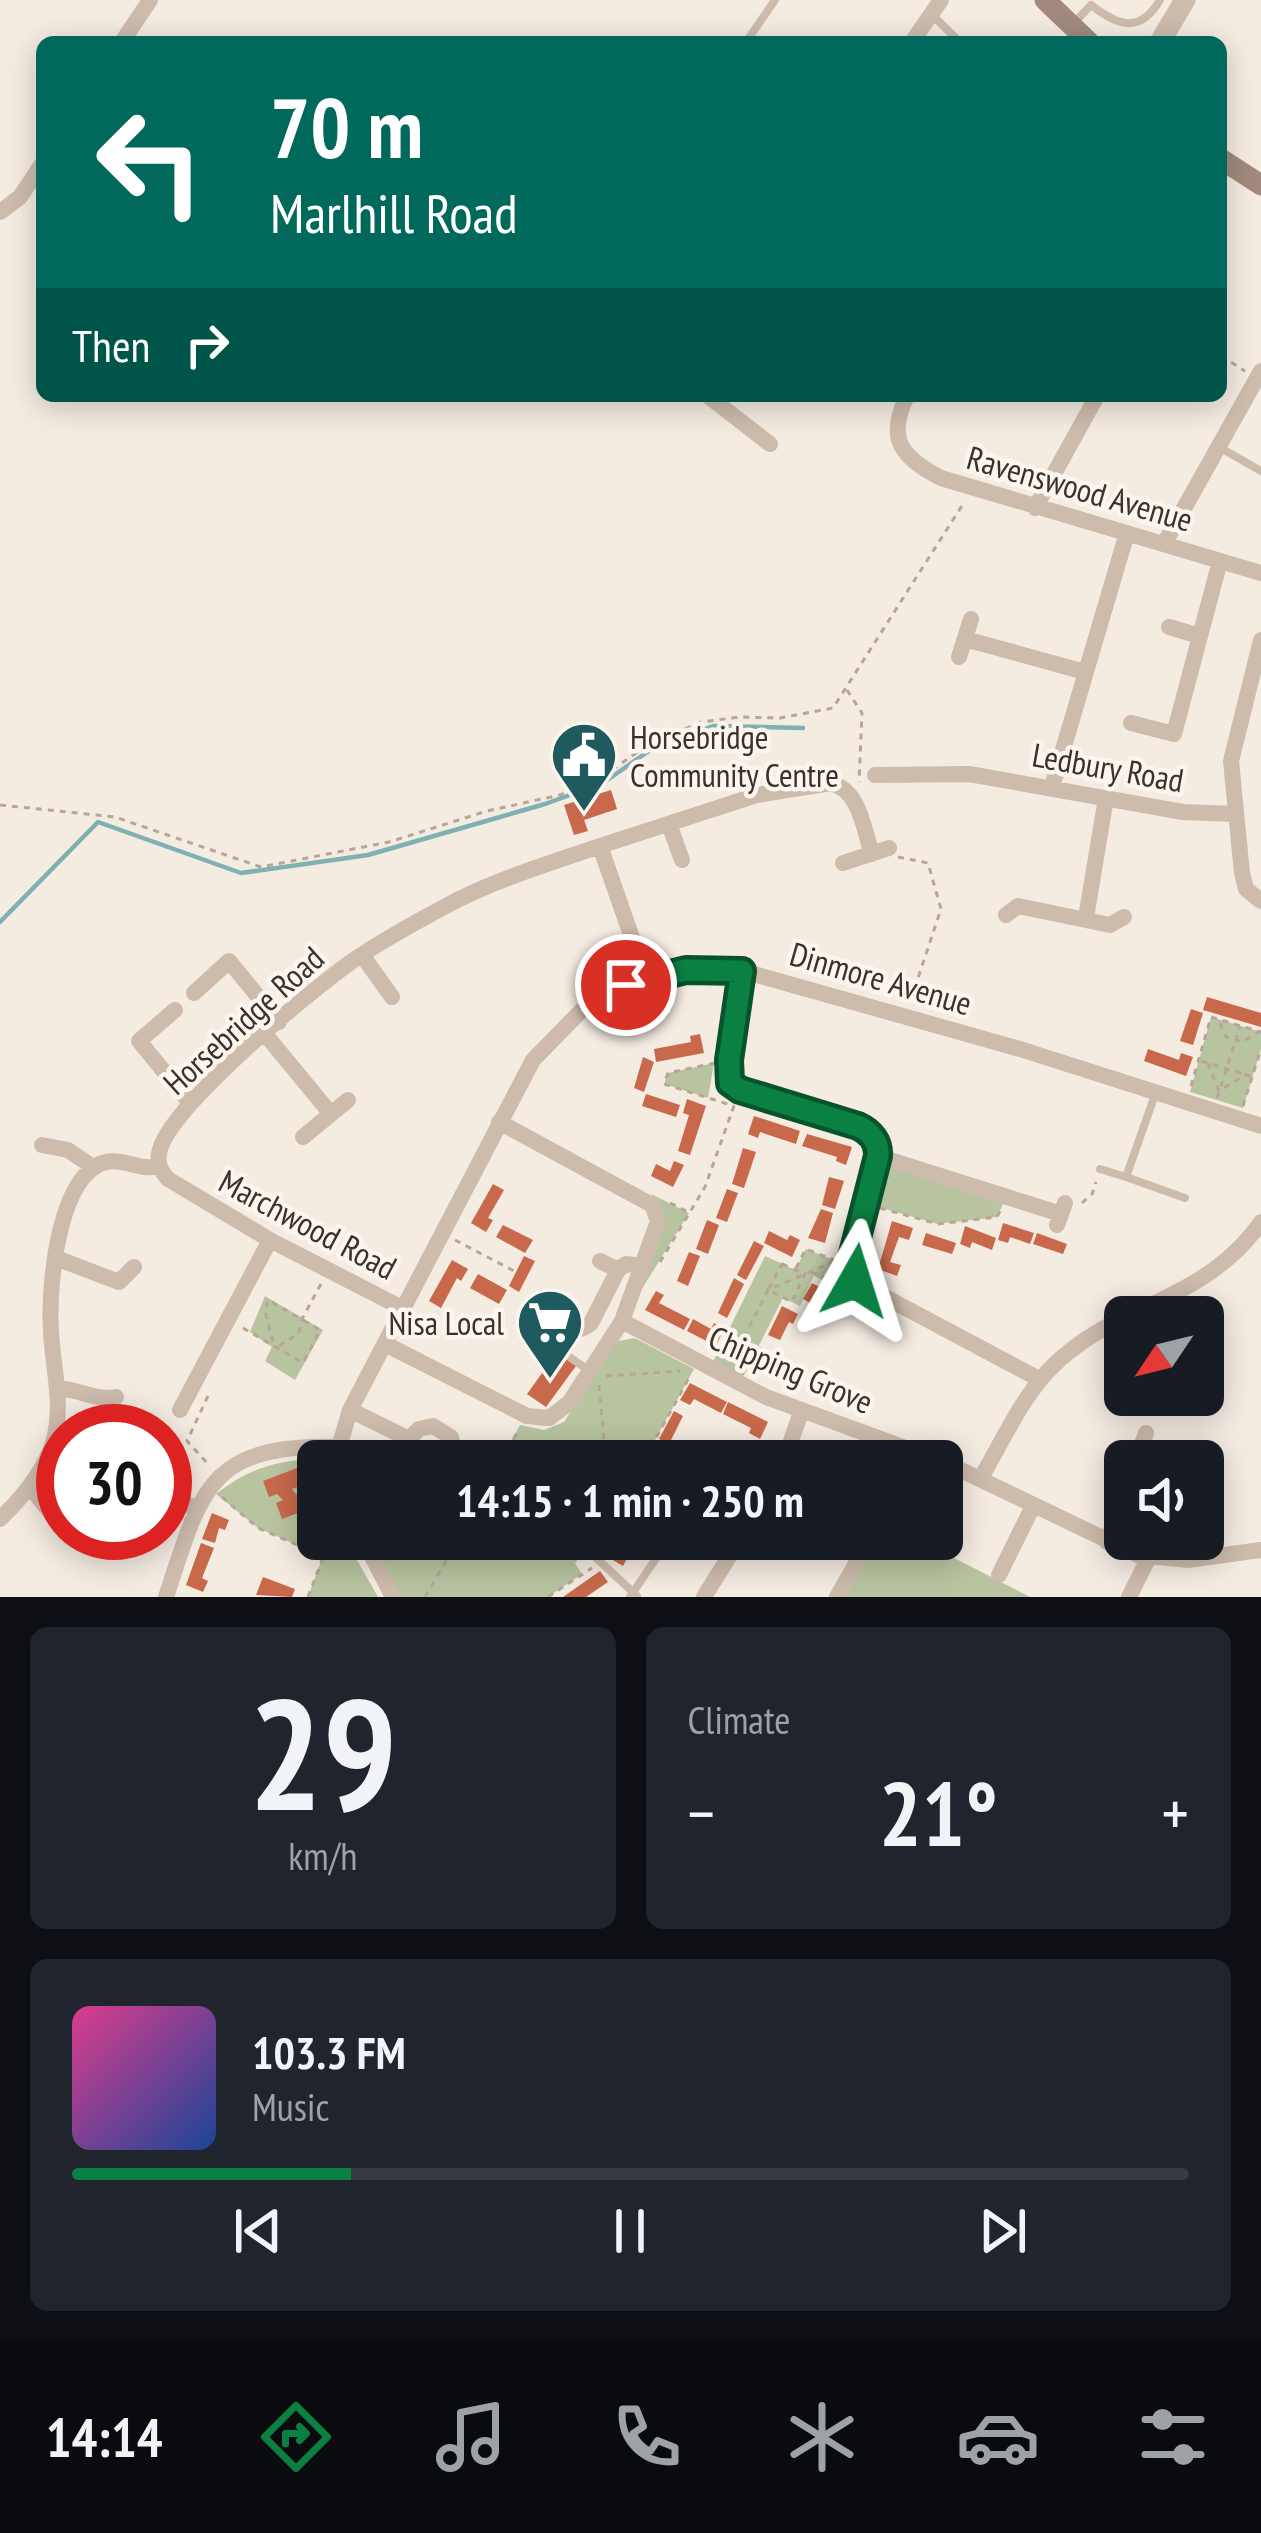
<!DOCTYPE html>
<html lang="en">
<head>
<meta charset="utf-8">
<style>
  :root { --surface:#171b24; --page:#20242c; --text:#f1f3f6; --muted:#9ea1a6; --line:#363941; --accent:#0b8043 }
  body { margin:0; font-family:"PT Sans Narrow",sans-serif; background:var(--page); color:var(--text); height:100vh; display:flex; flex-direction:column; font-size:45px; white-space:nowrap }
  * { box-sizing:border-box; margin:0 }
  p { font-size:39px; color:var(--muted) }
  .icon { flex:none; width:66px; height:66px; fill:none; stroke:currentColor; stroke-width:2; stroke-linecap:round; stroke-linejoin:round }
  .map { position:relative; height:1597px; overflow:hidden }
  .sheet { display:flex; flex-direction:column; gap:30px; padding:30px; background:#0d0f14; flex:1 }
  .sheet>* { flex:none }
  .hud { position:absolute; left:36px; top:36px; width:1191px; height:366px; border-radius:18px; box-shadow:0 6px 30px #0003; background:#00695c; color:#fff; overflow:hidden }
  .needle { width:78px; rotate:235deg }
  .controls { position:absolute; left:1104px; top:1296px; display:grid; gap:24px }
  .controls a { display:grid; place-items:center; width:120px; height:120px; border-radius:18px; background:var(--surface); box-shadow:0 6px 30px #0003; font-size:60px }
  .speed { position:absolute; left:36px; top:1404px; display:flex; gap:24px; font-size:60px; font-weight:700; text-align:center }
  .speed>* { display:grid; place-content:center; width:156px; height:156px; border-radius:50%; background:var(--surface); box-shadow:0 6px 30px #0003; line-height:1 }
  .speed .limit { border:18px solid #d22; background:#fff; color:#111 }
  .pin { position:absolute; display:grid; place-items:center; width:102px; height:102px; color:#fff; margin:-51px; border:6px solid #fff; border-radius:50%; box-shadow:0 3px 12px #0007 }
  .me { position:absolute; width:132px; margin:-66px; rotate:6deg; stroke-linejoin:round; filter:drop-shadow(0 0 9px #0008) }
  .turn { display:flex; align-items:center; gap:42px; height:252px; padding:0 36px; font-size:54px }
  .turn .icon { width:156px; height:156px; stroke-width:2.5 }
  .turn b { display:block; font-size:84px; line-height:102px }
  .then { display:flex; align-items:center; height:114px; padding:0 36px; background:#0003; gap:24px; font-size:45px }
  .big { font-size:90px; font-weight:700; line-height:1.1 }
  .sheet .tile { flex:1; display:flex; flex-direction:column; justify-content:center; gap:18px; min-width:0; padding:0 42px; border-radius:18px; background:var(--page) }
  .sheet .dial { align-items:center; gap:0 }
  .dial b { font-size:156px; line-height:1 }
  .song { display:flex; align-items:center; gap:36px }
  .cover { width:144px; height:144px; border-radius:18px; background:linear-gradient(135deg,hsl(330 70% 55%),hsl(220 70% 35%)) }
  .played { height:12px; border-radius:6px; background:linear-gradient(90deg,var(--accent) 25%,var(--line) 25%) }
  .keys { display:flex; justify-content:space-around; direction:ltr }
  .heat { display:flex; justify-content:space-between; align-items:center; font-size:66px; direction:ltr }
  .sheet .tiles { flex:1; display:grid; gap:30px; grid-template-columns:1fr 1fr }
  .tile:last-child { grid-column:span 2 }
  .trip { position:absolute; left:297px; top:1440px; width:666px; height:120px; border-radius:18px; background:var(--surface); box-shadow:0 6px 30px #0003; font-weight:700; line-height:120px; text-align:center }
  .dock { display:flex; height:192px; justify-content:space-around; align-items:center; background:#090b0e; color:var(--muted) }
  .dock .icon { width:84px; height:84px }
  .dock .active { color:var(--accent) }
  .dock b { font-size:54px; color:var(--text) }
  .map>svg:first-child { display:block }
</style>
</head>
<body>
<div class="map">
<svg width="1261" height="1597" viewBox="0 0 1261 1597">
  <rect width="100%" height="100%" fill="#f4ebe1"/>
  <path fill="#b8c4a0" d="M1211,1017L1261,1032V1049L1243,1108L1190,1092Z
    M714,1063L708,1098L664,1084L668,1073Z
    M882,1160L1005,1200L997,1217L938,1224L871,1205Z
    M651,1194L689,1213L622,1321L661,1211Z
    M806,1249L836,1261L835,1286L814,1276L800,1306L783,1298L743,1377L713,1362L765,1256L795,1270Z
    M265,1296L323,1330L295,1380L265,1361L272,1347L250,1332Z
    M635,1338L694,1369L655,1440L654,1461H500L520,1425L544,1430L564,1422L618,1341Z
    M318,1458V1539H345L378,1597H308L323,1556L258,1528L216,1494C251,1467 274,1462 318,1458Z
    M370,1539H597L575,1563L582,1574L548,1597H399Z
    M877,1539H917L1030,1597H843Z"/>
  <g fill="none" stroke-linecap="round" stroke-linejoin="round">
    <path stroke="#7fb0b2" stroke-width="4.5" d="M0,922L98,822L241,873L368,855L545,804L603,783L656,746L714,726L803,728"/>
  </g>
  <path fill="#c8694b" d="M611,790L617,809L584,820L588,831L574,835L564,805Z
    M1207,997L1261,1013V1027L1203,1010Z
    M1191,1009L1203,1013L1193,1045L1180,1041Z
    M700,1034L704,1053L656,1062L654,1049L691,1042L690,1036Z
    M1148,1049L1179,1060L1181,1053L1193,1057L1186,1076L1144,1061Z
    M643,1057L654,1062L644,1092L634,1088Z
    M646,1094L680,1105L676,1117L642,1106Z
    M687,1099L706,1106L690,1155L678,1151L689,1115L683,1113Z
    M754,1116L800,1131L796,1144L760,1132L758,1138L748,1134Z
    M807,1134L852,1147L846,1165L836,1161L837,1157L802,1146Z
    M743,1148L756,1152L744,1188L732,1184Z
    M674,1161L684,1165L673,1187L651,1176L656,1164L670,1171Z
    M829,1177L844,1181L835,1209L822,1205Z
    M493,1184L504,1190L488,1218L493,1220L486,1232L471,1223Z
    M727,1189L738,1193L727,1222L716,1218Z
    M821,1209L833,1213L825,1243L808,1238Z
    M707,1220L719,1225L708,1254L696,1249Z
    M892,1221L913,1228L909,1240L899,1237L890,1262L901,1265L897,1276L878,1269Z
    M1003,1223L1034,1233L1030,1244L1010,1237L1008,1243L998,1240Z
    M503,1225L533,1240L525,1253L496,1237Z
    M965,1226L996,1238L992,1250L972,1242L970,1248L960,1244Z
    M769,1231L787,1240L790,1235L800,1240L792,1257L764,1243Z
    M926,1233L956,1243L952,1254L922,1245Z
    M1037,1233L1067,1244L1063,1254L1033,1244Z
    M754,1241L764,1246L746,1280L737,1275Z
    M689,1252L700,1256L688,1286L677,1281Z
    M524,1256L535,1261L519,1292L509,1286Z
    M452,1260L468,1269L461,1281L457,1278L441,1308L429,1301Z
    M478,1274L507,1290L499,1304L470,1288Z
    M734,1278L744,1284L727,1318L718,1313Z
    M812,1283L840,1298L834,1309L817,1299L814,1305L803,1299Z
    M656,1291L664,1295L659,1303L690,1319L684,1330L645,1310Z
    M782,1306L798,1314L793,1324L789,1322L780,1340L768,1335Z
    M693,1319L711,1329L714,1323L724,1329L716,1346L687,1331Z
    M548,1345L576,1366L546,1407L527,1394L545,1369L536,1363Z
    M760,1347L769,1352L766,1357L802,1375L796,1387L751,1364Z
    M690,1383L727,1402L721,1413L694,1399L690,1405L680,1400Z
    M728,1402L768,1422L760,1439L749,1433L751,1428L723,1414Z
    M674,1411L683,1416L669,1444L659,1439Z
    M297,1468L303,1485L292,1489L297,1495L308,1492L314,1507L282,1519L276,1503L283,1500L277,1494L269,1497L263,1481Z
    M212,1513L229,1520L225,1530L219,1528L215,1543L202,1539Z
    M622,1539H638L623,1566L611,1559Z
    M201,1543L214,1548L202,1578L208,1581L203,1592L186,1585Z
    M600,1571L608,1582L586,1597H563Z
    M263,1577L295,1589L292,1597L256,1595Z"/>
  <g fill="none" stroke-linecap="round" stroke-linejoin="round">
    <path stroke="#b9a596" stroke-width="3" stroke-dasharray="6 6" stroke-linecap="butt" d="M1221,356L1245,371
      M847,690L862,713L859,782
      M0,805L115,817L261,867L389,842L487,811L560,795L606,774L649,744L701,722L740,717L780,718L833,708L965,501
      M898,857L928,863L941,909L910,1002
      M1220,1023L1226,1037L1243,1042L1258,1032
      M1201,1061L1244,1074
      M715,1063L668,1073L664,1084L734,1106
      M1208,1063L1219,1091L1245,1075L1251,1076
      M1191,1086L1211,1017L1261,1032
      M1217,1098L1240,1027
      M1243,1106L1261,1049
      M670,1203L688,1212
      M1082,1203L1092,1194L1096,1182
      M880,1208L938,1224L997,1217L1001,1209
      M455,1240L514,1271
      M660,1262L705,1187L735,1103
      M782,1264L805,1274L792,1302L768,1290Z
      M796,1268L806,1249L834,1260
      M811,1272L841,1284
      M243,1328L303,1363L320,1330L268,1300L265,1311L274,1346
      M279,1346L299,1333L302,1319L322,1282
      M733,1359L768,1290L837,1260
      M606,1376L680,1371
      M599,1385L606,1461
      M208,1396L187,1441L209,1465
      M503,1461L518,1430
      M654,1461L655,1440L690,1376
      M308,1492L318,1484
      M222,1497L258,1528L323,1556
      M606,1553L614,1539
      M308,1597L330,1539
      M425,1597L459,1539
      M548,1597L592,1568"/>
    <path stroke="#cdbbac" stroke-width="8" d="M931,14L960,42
      M1073,24L1091,5C1118,26 1140,34 1160,0
      M746,42L775,0
      M1219,447L1261,471
      M1100,1169L1126,1177L1155,1095
      M1126,1177L1185,1198
      M544,1339L588,1370
      M593,1555L637,1596
      M630,1597L669,1539"/>
    <path stroke="#cdbbac" stroke-width="16" d="M122,42L150,0
      M912,42L941,0
      M0,212L20,197L42,164
      M708,396L770,444
      M907,396C886,439 901,457 941,478L1261,573
      M1035,508L1097,396
      M1164,544L1261,371
      M1169,627L1200,636
      M965,639L1085,672
      M1261,640L1231,761L1242,873L1246,889L1261,901
      M959,657L971,619
      M1131,723L1174,734L1220,561
      M875,775L969,774L1183,812L1235,814
      M1052,787L1127,533
      M669,824L682,860
      M600,846L757,795L831,783C860,791 863,827 872,854
      M843,863L889,848
      M1006,915L1018,906L1110,925L1124,917
      M1086,918L1106,798
      M362,955L392,997
      M743,971L728,1072L731,1083L740,1090L858,1126L878,1147L850,1265L855,1281L1039,1379
      M194,993L229,961L279,1022
      M175,1010L139,1041L190,1103
      M265,1034L331,1114
      M303,1137L348,1100
      M42,1145L68,1150L93,1167
      M877,1156L1061,1214
      M1057,1225L1065,1203
      M56,1258L119,1282L134,1267
      M600,1261L618,1270
      M404,1309L270,1240L168,1179C162,1172 157,1165 159,1154C164,1110 312,990 351,962C381,941 414,923 446,906C494,880 548,864 600,846L646,978
      M1126,1317C1178,1293 1227,1271 1261,1222
      M622,1321L766,1397L941,1461
      M556,1325C570,1331 579,1333 591,1323L618,1270L626,1264L643,1266
      M385,1344L527,1416L549,1418L569,1403L622,1321L658,1221L652,1205L499,1122
      M57,1388C79,1389 95,1401 116,1397
      M180,1410L270,1240
      M350,1410L409,1439
      M335,1461L350,1410L533,1060L581,1011L608,993L646,978L686,970L743,971L1020,1049L1261,1126
      M410,1461L409,1439L419,1429L433,1426L451,1437L454,1451L451,1461
      M784,1461L801,1412
      M942,1461L1138,1555L1188,1560L1261,1550
      M1136,1461L1146,1433
      M981,1478C1026,1398 1038,1360 1125,1317
      M30,1487L63,1528
      M165,1497L197,1508
      M0,1519C22,1498 43,1473 53,1443C64,1406 53,1369 51,1332C48,1290 57,1189 96,1166C118,1153 137,1172 159,1166
      M363,1539L393,1597
      M1107,1542L1125,1492
      M999,1575L1033,1506
      M166,1597C201,1491 207,1444 337,1447
      M704,1597L740,1539
      M837,1597L870,1539
      M1129,1597L1149,1557"/>
    <path stroke="#cdbbac" stroke-width="21" d="M1160,42L1185,0"/>
    <path stroke="#a18a7d" stroke-width="21" d="M1045,0L1089,42
      M1221,159L1261,185"/>
  </g>
  <g fill="none" stroke-linecap="round" stroke-linejoin="round">
    <defs>
      <path id="route" d="M626,985L686,970L742,971L729,1060L730,1083L740,1090L858,1126C871,1132 879,1142 878,1156L850,1265L855,1281"/>
    </defs>
    <use href="#route" stroke="#07532c" stroke-width="30"/>
    <use href="#route" stroke="#0b8043" stroke-width="21"/>
  </g>
  <defs>
    <symbol id="civic-pin" viewBox="-11 -11 22 30"><path d="M0 17L-7.5 6A9.5 9.5 0 1 1 7.5 6Z" fill="#1f5a5e" stroke="#fbf5ee"/><path d="M-.6-6.5H3V-4.5H.6V-3L4-1V1h2V6H-6V1h2V-1L-.6-3ZM-1.2 2.5V6h2.4V2.5Z" fill="#fff"/></symbol>
    <symbol id="supermarket-pin" viewBox="-11 -11 22 30"><path d="M0 17L-7.5 6A9.5 9.5 0 1 1 7.5 6Z" fill="#1f5a5e" stroke="#fbf5ee"/><path d="M-6-5.5h2.5l.6 2H6L4.5 2H-2.5L-4.4-4H-6ZM-1.5 3.2a1.3 1.3 0 1 0 .1 0ZM3 3.2a1.3 1.3 0 1 0 .1 0Z" fill="#fff"/></symbol>
  </defs>
  <g fill-rule="evenodd">
    <use href="#civic-pin" x="546" y="717" width="76" height="104"/>
    <use href="#supermarket-pin" x="512" y="1284" width="76" height="104"/>
  </g>
  <g text-anchor="middle" dominant-baseline="central" stroke-width="9" stroke-linejoin="round" paint-order="stroke">
    <g font-size="33" fill="#3b302b" stroke="#fbf5ee">
      <text transform="translate(1080 488) rotate(16)">Ravenswood Avenue</text>
      <text transform="translate(1108 767) rotate(10)">Ledbury Road</text>
      <text transform="translate(881 978) rotate(16)">Dinmore Avenue</text>
      <text transform="translate(243 1020) rotate(-42)">Horsebridge Road</text>
      <text transform="translate(308 1224) rotate(28)">Marchwood Road</text>
      <text transform="translate(791 1369) rotate(23)">Chipping Grove</text>
    </g>
    <g font-size="33" fill="#3b302b" stroke="#fbf5ee" text-anchor="start">
      <text x="630" y="736">Horsebridge<tspan x="630" dy="38">Community Centre</tspan></text>
      <text x="504" y="1322" text-anchor="end">Nisa Local</text>
    </g>
  </g>
</svg>
<div class="controls">
<a><svg class="needle" viewBox="-14 -14 28 28"><path d="M0-13l5 13h-10z" fill="#e53935"/><path d="M0 13l5-13h-10z" fill="#9ea1a6"/></svg></a>
<a><svg class="icon" aria-label="sound" viewBox="0 0 24 24"><path d="M4 9h4l5-4v14l-5-4H4zM17 9q2 3 0 6"/></svg></a>
</div>
<div class="speed"><div class="limit">30</div></div>
<div class="pin" style="left:626px;top:985px;background:#d93025"><svg class="icon" aria-label="arrive" viewBox="0 0 24 24"><path d="M6 21V4h12l-3 4 3 4H6"/></svg></div>
<svg class="me" style="left:855px;top:1281px" viewBox="-20 -20 40 40"><path d="M0-17L14 15 0 8-14 15z" fill="#0b8043" stroke="#fff" stroke-width="4"/></svg>
<div class="trip">14:15 · 1 min · 250 m</div>
<div class="hud">
<div class="turn"><svg class="icon" aria-label="left" viewBox="0 0 24 24"><path d="M17 20v-9H6M10 6l-5 5 5 5"/></svg><div><b>70 m</b>Marlhill Road</div></div>
<div class="then">Then<svg class="icon" aria-label="right" viewBox="0 0 24 24"><path d="M7 20v-9h11M14 6l5 5-5 5"/></svg></div>
</div>
</div>
<section class="sheet">
<div class="tiles">
<div class="tile dial"><b>29</b><p>km/h</p></div>
<div class="tile"><p>Climate</p>
<div class="heat"><a>−</a><b class="big">21°</b><a>+</a></div>
</div>
<div class="tile">
<div class="song"><i class="cover"></i><div><b>103.3 FM</b><p>Music</p></div></div>
<div class="played"></div>
<div class="keys"><svg class="icon" aria-label="previous" viewBox="0 0 24 24"><path d="M18 5L8 12l10 7zM5 5v14"/></svg><svg class="icon" aria-label="pause" viewBox="0 0 24 24"><path d="M8 5v14M16 5v14"/></svg><svg class="icon" aria-label="next" viewBox="0 0 24 24"><path d="M6 5l10 7-10 7zM19 5v14"/></svg></div>
</div>
</div>
</section>
<nav class="dock">
<b>14:14</b>
<svg class="icon active" aria-label="directions" viewBox="0 0 24 24"><path d="M12 3l9 9-9 9-9-9zM9 14v-3h6M13 9l2 2-2 2"/></svg>
<svg class="icon" aria-label="music" viewBox="0 0 24 24"><path d="M9 18V5l10-2v13"/><circle cx="6" cy="18" r="3"/><circle cx="16" cy="16" r="3"/></svg>
<svg class="icon" aria-label="phone" viewBox="0 0 24 24"><path d="M5 4h4l2 5-3 2q2 4 5 5l2-3 5 2v4C11 20 4 13 5 4z"/></svg>
<svg class="icon" aria-label="climate" viewBox="0 0 24 24"><path d="M12 3v18M4 7l16 10M4 17L20 7"/></svg>
<svg class="icon" aria-label="car" viewBox="0 0 24 24"><path d="M5 17H2v-5l4-1 3-4h7l3 4 3 1v5h-3M9 17h6M6 11h13"/><circle cx="7" cy="17" r="2"/><circle cx="17" cy="17" r="2"/></svg>
<svg class="icon" aria-label="filters" viewBox="0 0 24 24"><path d="M4 7h16M4 17h16"/><circle cx="9" cy="7" r="2"/><circle cx="15" cy="17" r="2"/></svg>
</nav>
</body>
</html>
